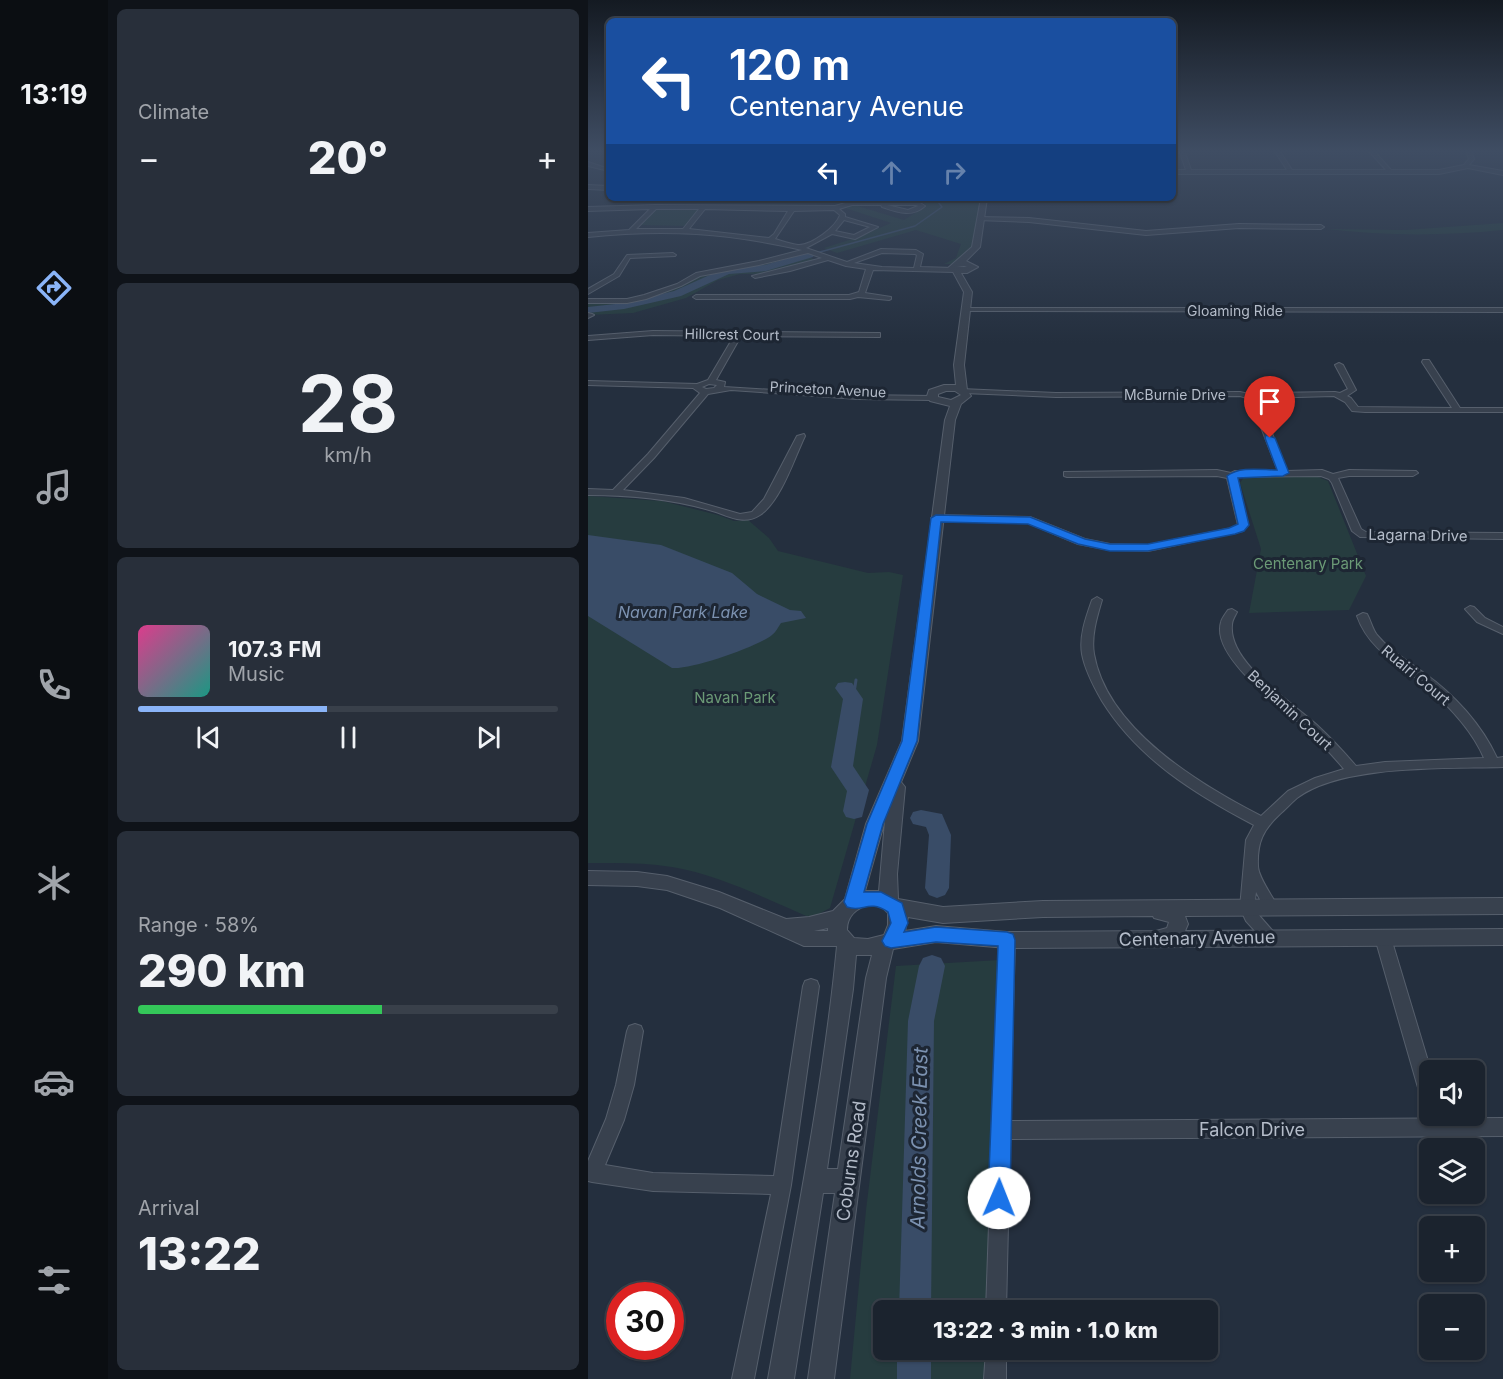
<!DOCTYPE html>
<html lang="en">
<head>
<meta charset="utf-8">
<style>
  :root { --surface:#1b232e; --page:#282f3a; --text:#f1f3f6; --muted:#a0a4aa; --line:#39404a; --accent:#8ab4f8 }
  body { margin:0; font-family:Inter,sans-serif; background:var(--page); color:var(--text); height:100vh; display:flex; flex-direction:column; font-size:22px; white-space:nowrap }
  * { box-sizing:border-box; margin:0 }
  p { font-size:20px; color:var(--muted) }
  .icon { flex:none; width:33px; height:33px; fill:none; stroke:currentColor; stroke-width:2; stroke-linecap:round; stroke-linejoin:round }
  .map { position:relative; flex:1; overflow:hidden }
  .sheet { display:flex; flex-direction:column; gap:9px; padding:9px; background:#0f1319; width:480px }
  .sheet>* { flex:none }
  .guide { position:absolute; left:18px; top:18px; width:570px; height:183px; border-radius:9px; box-shadow:0 2px 4px #0004,0 0 0 2px var(--line); background:#1a4fa0; color:#fff; overflow:hidden }
  .fabs { position:absolute; left:831px; top:1060px; display:grid; gap:12px }
  .fabs a { display:grid; place-items:center; width:66px; height:66px; border-radius:9px; background:var(--surface); box-shadow:0 2px 4px #0004,0 0 0 2px var(--line); font-size:30px }
  .speed { position:absolute; left:18px; top:1282px; display:flex; gap:12px; font-size:30px; font-weight:700; text-align:center }
  .speed>* { display:grid; place-content:center; width:78px; height:78px; border-radius:50%; background:var(--surface); box-shadow:0 2px 4px #0004,0 0 0 2px var(--line); line-height:1 }
  .speed .limit { border:9px solid #d22; background:#fff; color:#111 }
  .pin { position:absolute; display:grid; place-items:center; width:51px; height:51px; color:#fff; margin:-62px -26px; border-radius:50% 50% 50% 0; rotate:-45deg; box-shadow:0 0 6px #0007 }
  .pin .icon { rotate:45deg }
  .me { position:absolute; width:66px; margin:-33px; rotate:1deg; stroke-linejoin:round; filter:drop-shadow(0 0 4px #0008) }
  .turn { display:flex; align-items:center; gap:21px; height:126px; padding:0 24px; font-size:27px }
  .turn .icon { width:78px; height:78px; stroke-width:2.5 }
  .turn b { display:block; font-size:42px; line-height:51px }
  .lanes { display:flex; align-items:center; height:57px; padding:0 24px; background:#0003; justify-content:center; gap:30px; direction:ltr }
  .lanes .off { opacity:.35 }
  .big { font-size:45px; font-weight:800; line-height:1.1 }
  .sheet .card { flex:1; display:flex; flex-direction:column; justify-content:center; gap:9px; min-width:0; padding:0 21px; border-radius:9px; background:var(--page) }
  .sheet .dial { align-items:center; gap:0 }
  .dial b { font-size:78px; line-height:1 }
  .song { display:flex; align-items:center; gap:18px }
  .cover { width:72px; height:72px; border-radius:9px; background:linear-gradient(135deg,hsl(330 70% 55%),hsl(170 70% 35%)) }
  .played { height:6px; border-radius:3px; background:linear-gradient(90deg,var(--accent) 45%,var(--line) 45%) }
  .keys { display:flex; justify-content:space-around; direction:ltr }
  .heat { display:flex; justify-content:space-between; align-items:center; font-size:33px; direction:ltr }
  .charge { height:9px; border-radius:4px; background:linear-gradient(90deg,#34c759 58%,var(--line) 0) }
  .trip { position:absolute; left:285px; top:1300px; width:345px; height:60px; border-radius:9px; background:var(--surface); box-shadow:0 2px 4px #0004,0 0 0 2px var(--line); font-weight:800; line-height:60px; text-align:center }
  main { display:flex; flex:1; min-height:0 }
  .tab-bar { display:flex; flex-direction:column; width:108px; justify-content:space-around; align-items:center; background:#0b0e12; color:var(--muted) }
  .tab-bar .icon { width:42px; height:42px }
  .tab-bar .selected { color:var(--accent) }
  .tab-bar b { font-size:27px; color:var(--text) }
  .map>svg:first-child { display:block }
</style>
</head>
<body>
<main>
<nav class="tab-bar">
<b>13:19</b>
<svg class="icon selected" aria-label="directions" viewBox="0 0 24 24"><path d="M12 3l9 9-9 9-9-9zM9 14v-3h6M13 9l2 2-2 2"/></svg>
<svg class="icon" aria-label="music" viewBox="0 0 24 24"><path d="M9 18V5l10-2v13"/><circle cx="6" cy="18" r="3"/><circle cx="16" cy="16" r="3"/></svg>
<svg class="icon" aria-label="phone" viewBox="0 0 24 24"><path d="M5 4h4l2 5-3 2q2 4 5 5l2-3 5 2v4C11 20 4 13 5 4z"/></svg>
<svg class="icon" aria-label="climate" viewBox="0 0 24 24"><path d="M12 3v18M4 7l16 10M4 17L20 7"/></svg>
<svg class="icon" aria-label="car" viewBox="0 0 24 24"><path d="M5 17H2v-5l4-1 3-4h7l3 4 3 1v5h-3M9 17h6M6 11h13"/><circle cx="7" cy="17" r="2"/><circle cx="17" cy="17" r="2"/></svg>
<svg class="icon" aria-label="filters" viewBox="0 0 24 24"><path d="M4 7h16M4 17h16"/><circle cx="9" cy="7" r="2"/><circle cx="15" cy="17" r="2"/></svg>
</nav>
<section class="sheet">
<div class="card"><p>Climate</p>
<div class="heat"><a>−</a><b class="big">20°</b><a>+</a></div>
</div>
<div class="card dial"><b>28</b><p>km/h</p></div>
<div class="card">
<div class="song"><i class="cover"></i><div><b>107.3 FM</b><p>Music</p></div></div>
<div class="played"></div>
<div class="keys"><svg class="icon" aria-label="previous" viewBox="0 0 24 24"><path d="M18 5L8 12l10 7zM5 5v14"/></svg><svg class="icon" aria-label="pause" viewBox="0 0 24 24"><path d="M8 5v14M16 5v14"/></svg><svg class="icon" aria-label="next" viewBox="0 0 24 24"><path d="M6 5l10 7-10 7zM19 5v14"/></svg></div>
</div>
<div class="card"><p>Range · 58%</p><b class="big">290 km</b><div class="charge"></div></div>
<div class="card"><p>Arrival</p><b class="big">13:22</b></div>
</section>
<div class="map">
<svg width="915" height="1379" viewBox="0 0 915 1379">
  <rect width="100%" height="100%" fill="#242f3e"/>
  <path fill="#263c3f" d="M333,198H392L387,248L367,264H356L368,258L373,244L328,230L249,253L236,248L273,236L303,223L254,207L263,204L316,220L338,206Z
    M68,208H114L100,226L51,225Z
    M915,223V230C856,236 796,236 738,229L817,230Z
    M216,254L227,260L175,274H152L130,280L98,298L45,313L0,315V303H32L66,296L86,289L112,275Z
    M656,477H730L740,481L778,576L761,610L661,613L673,549L652,483Z
    M0,496L74,501L130,515L146,521L160,520L181,538L190,551L280,573L301,572L315,575L289,745L242,908L223,918C178,899 132,875 84,867C56,862 28,863 0,863Z
    M412,960L402,1311H296V1350H400V1379H262L278,1210L308,966Z"/>
  <path fill="#394c67" d="M0,535L73,545L144,573L169,594L202,610L213,611L218,618L193,623C190,627 188,632 184,635C169,647 103,670 84,668L0,616Z"/>
  <g fill="none" stroke-linecap="round" stroke-linejoin="round">
    <path stroke="#394c67" stroke-width="1.5" d="M221,255L327,226L354,207L347,198"/>
    <path stroke="#394c67" stroke-width="3" d="M265,699L268,680"/>
    <path fill="#394c67" fill-rule="evenodd" d="M221,252L226,255L225,257L178,271L141,274L93,296L36,309L0,313V307L36,303L86,291L135,269L177,265Z
      M257,682L264,683L275,699L265,766L281,790L274,817L266,819L258,817L255,811L259,791L243,767L255,699L247,688L250,683Z
      M333,810L354,814L363,835L361,888L357,895L349,898L341,895L337,888L341,835L338,827L325,824L322,818L325,812Z
      M344,955L353,958L357,966L346,1021L343,1311H311L320,1021L331,966L335,958Z
      M309,1350H343V1379H309Z"/>
    <defs>
      <path id="minor" d="M591,150H596L603,170H699L686,150H691L704,170H798L780,150H785L803,170H851L876,165L881,159L878,150H883L886,159L881,165L915,171V175L880,168L851,174H585V170H598Z
        M0,162L21,169V171L0,166Z
        M0,185L21,186V190L0,189Z
        M264,201H329L337,206C324,218 309,212 294,207L293,205H264L251,209L257,214V217L290,227L267,239L244,234L218,248L259,262L293,249L328,250L335,254L332,267L366,268L369,270L366,272L285,270L277,293L303,297V299L301,300L270,297L262,299H108L105,297L108,295H261L271,292L278,269L258,266L240,260L202,271L167,278L164,276L234,258L220,253L171,265L112,276L93,286L58,299L39,303H0V299H39L56,295L89,284L108,273L171,261L214,250C140,233 78,229 0,237V233L41,230L62,209L0,211V207L67,205L247,206ZM299,205H328L330,206L320,210ZM68,209H111L95,229H48ZM117,209L199,211H200L186,234L181,238L101,229ZM246,210L252,215C248,227 223,246 210,245C203,244 194,241 187,239L206,211ZM256,220L282,227L266,235L247,231ZM294,253L327,254L329,255L326,268L294,267L266,263Z
        M391,217L441,218L558,231L651,224L733,225L736,227L733,229L651,228L558,235L441,222L389,220Z
        M85,253L88,255L87,256L42,258L31,276L0,294V289L26,274L39,255Z
        M378,308H915V312L376,311L375,310Z
        M0,313L4,314L6,315L0,318Z
        M65,331L289,333H292V337L153,336L128,380L137,382L136,387L270,395L344,396L348,398L344,400L270,399L143,390L120,394L66,458L35,490L96,498L152,514L164,512L176,499L209,436L216,434L217,436C206,459 193,501 172,515C157,525 142,517 128,512C86,499 43,495 0,495V489L25,490L60,454L112,393L105,388L0,385V381L109,384L120,380L146,336L65,335L0,340V336ZM121,384L129,385L126,388L118,389L114,387Z
        M835,360H841L872,408H915V412H777L764,411L757,402L746,396L670,398L699,471L734,470L745,474L761,470L828,471L830,473L825,476H761L750,478L773,529L778,532L915,533V539L772,537L764,531L744,483L741,479L733,476L650,477L648,479L660,525L655,531L560,551L522,550L490,544L440,523L348,521L343,518L348,515L442,517L497,539L522,544L560,545L649,527L650,525L639,478L629,476L479,477L476,476V472L629,470L643,473L647,471H690L662,399L652,396L468,397L376,393H373V389L468,393L652,392L665,395L674,393L747,392L752,393L760,389L747,365L751,363L755,365L768,390L759,396L763,398L770,407L864,408L834,362Z
        M509,597L514,600C509,617 503,636 506,654C519,729 611,784 673,816L700,791L727,778L756,769C745,756 733,743 721,731C698,710 622,658 633,622C634,618 638,613 640,610L644,609L649,612C647,616 644,620 644,625C640,663 704,702 729,725C743,738 756,752 768,766L797,762L896,758C884,730 860,705 837,685C811,664 781,650 769,616L775,613L779,614C783,621 784,628 789,635C802,651 820,661 836,673C866,694 894,725 909,758L915,757V767C859,769 754,764 709,798C703,803 698,809 692,814C675,830 669,842 670,866C670,877 685,897 690,907L688,911L683,913L678,911L668,892L666,908L669,913L690,937L687,942L682,943L677,942L658,921L652,908L658,840L666,825C607,794 550,759 514,701C506,687 497,670 494,654C491,636 498,617 504,600Z
        M882,606L886,607L897,618L915,627V634L889,622L877,609Z
        M795,932L800,933L803,938L843,1071L842,1106L836,1104L833,1098L787,938L790,933Z
        M419,934L424,935L427,940L422,1121L915,1118V1136L422,1139L418,1311H398L411,940L414,935Z
        M223,979L229,981L231,986L203,1185L166,1379H144L183,1194L65,1191L4,1182L0,1181V1161L18,1119L28,1085L39,1031L41,1026L47,1024L53,1026L55,1031L46,1085L36,1120L17,1165L65,1173L186,1176L215,986L217,981Z
        M398,1350H418V1379H396Z"/>
      <path id="tertiary" d="M393,198H399L392,247L378,261L390,267L379,273H373L384,292L376,365L379,390L383,396L373,404L367,420L330,741L313,782L317,787L309,874L310,899L355,907L455,901L915,898V914L597,916L600,924L597,931L915,929V945L419,948L348,942L305,949L298,978L246,1379H220L247,1193H235L206,1379H180C205,1236 235,1091 249,946H216L132,908L79,890L49,886L0,885V871L49,872L79,876L131,892L198,919L221,917L245,911L257,899L278,824L314,741L357,420L362,406L342,401L339,396L341,390L356,385H368L366,365L376,292L364,270L360,268L384,247ZM376,266L379,267H369ZM358,391H367L373,395L363,400L350,397V394ZM297,821L291,891H277L296,824ZM284,904L294,907L300,913V925L296,935L280,939L266,938L259,930C259,915 270,907 284,904ZM565,916L566,918L581,922L579,928L568,931L419,932L348,926L317,931L320,917L355,923L455,917ZM240,928V931H226ZM268,955H284L278,978L250,1169H239L265,989Z"/>
    </defs>
    <use href="#minor" stroke="#565f6c" stroke-width="2"/>
    <use href="#tertiary" stroke="#565f6c" stroke-width="2"/>
    <use href="#minor" fill="#38414e" fill-rule="evenodd"/>
    <use href="#tertiary" fill="#38414e" fill-rule="evenodd"/>
  </g>
  <linearGradient id="sky" x2="0" y2="1"><stop stop-color="#141a22"/><stop offset="0.44" stop-color="#3f4d63"/><stop offset="1" stop-color="#3f4d63" stop-opacity="0"/></linearGradient>
  <rect width="915" height="343" fill="url(#sky)"/>
  <path fill="#1a73e8" stroke="#114b97" stroke-width="1.5" d="M678,435L687,438L701,473L695,476L650,478L661,525L656,531L647,534L560,551H522L490,544L440,524L353,522L329,741L295,824L276,892H293L314,903L320,923L316,932L348,927L419,932L425,934L427,940L422,1198L418,1206L411,1209L403,1206L400,1198L410,946L348,942L303,948L297,946L294,941L303,923L300,912C280,899 275,913 259,907L256,902L279,824L314,741L343,518L348,515L442,517L497,539L522,544H560L641,528L650,524L639,476C652,466 673,470 689,470L677,438Z"/>
  <g text-anchor="middle" dominant-baseline="central" stroke-width="6" stroke-linejoin="round" paint-order="stroke">
    <g font-size="14" fill="#b4bcc9" stroke="#1d2633">
      <text x="647" y="310">Gloaming Ride</text>
      <text transform="translate(144 334) rotate(1)">Hillcrest Court</text>
      <text transform="translate(240 389) rotate(3)">Princeton Avenue</text>
      <text x="587" y="394">McBurnie Drive</text>
    </g>
    <g font-size="15" fill="#b4bcc9" stroke="#1d2633">
      <text transform="translate(830 535) rotate(1)">Lagarna Drive</text>
      <text transform="translate(828 675) rotate(40)">Ruairi Court</text>
      <text transform="translate(702 710) rotate(43)">Benjamin Court</text>
    </g>
    <g font-size="15" fill="#6b9a76" stroke="#1d2633">
      <text x="720" y="563">Centenary Park</text>
      <text x="147" y="697">Navan Park</text>
    </g>
    <g font-size="16" font-style="italic" fill="#7c92b1" stroke="#1d2633">
      <text x="95" y="612">Navan Park Lake</text>
    </g>
    <g font-size="18" fill="#b4bcc9" stroke="#1d2633">
      <text transform="translate(609 938) rotate(-1)">Centenary Avenue</text>
      <text x="664" y="1129">Falcon Drive</text>
      <text transform="translate(263 1161) rotate(-82)">Coburns Road</text>
    </g>
    <g font-size="20" font-style="italic" fill="#7c92b1" stroke="#1d2633">
      <text transform="translate(331 1138) rotate(-89)">Arnolds Creek East</text>
    </g>
  </g>
</svg>
<div class="fabs">
<a><svg class="icon" aria-label="sound" viewBox="0 0 24 24"><path d="M4 9h4l5-4v14l-5-4H4zM17 9q2 3 0 6"/></svg></a>
<a><svg class="icon" aria-label="layers" viewBox="0 0 24 24"><path d="M12 4l9 5-9 5-9-5zM3 14l9 5 9-5"/></svg></a>
<a>+</a>
<a>−</a>
</div>
<div class="speed"><div class="limit">30</div></div>
<div class="pin" style="left:682px;top:438px;background:#d93025"><svg class="icon" aria-label="arrive" viewBox="0 0 24 24"><path d="M6 21V4h12l-3 4 3 4H6"/></svg></div>
<svg class="me" style="left:411px;top:1198px" viewBox="-20 -20 40 40"><circle r="19" fill="#fff"/><path d="M0-13L10 11 0 6-10 11z" fill="#1a73e8"/></svg>
<div class="trip">13:22 · 3 min · 1.0 km</div>
<div class="guide">
<div class="turn"><svg class="icon" aria-label="left" viewBox="0 0 24 24"><path d="M17 20v-9H6M10 6l-5 5 5 5"/></svg><div><b>120 m</b>Centenary Avenue</div></div>
<div class="lanes"><svg class="icon" aria-label="left" viewBox="0 0 24 24"><path d="M17 20v-9H6M10 6l-5 5 5 5"/></svg><svg class="icon off" aria-label="ahead" viewBox="0 0 24 24"><path d="M12 20V5M6 11l6-6 6 6"/></svg><svg class="icon off" aria-label="right" viewBox="0 0 24 24"><path d="M7 20v-9h11M14 6l5 5-5 5"/></svg></div>
</div>
</div>
</main>
</body>
</html>
